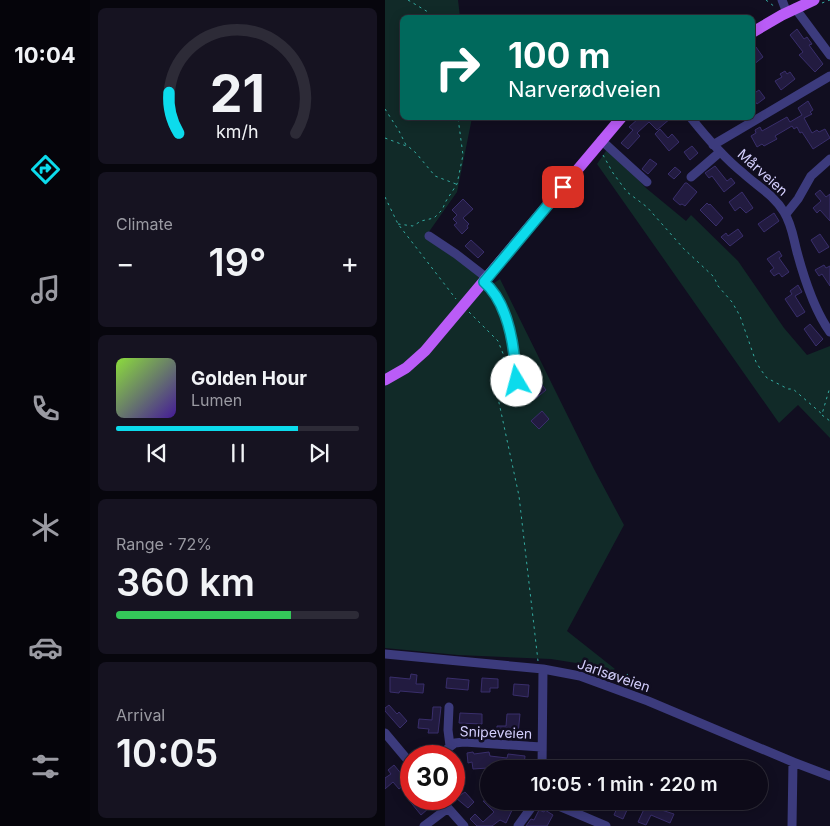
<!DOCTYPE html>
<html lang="en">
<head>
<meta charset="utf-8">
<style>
  :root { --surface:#0d0a18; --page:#161321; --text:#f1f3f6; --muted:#9a9aa2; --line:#2d2b37; --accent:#0cdbec }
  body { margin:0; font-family:Inter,sans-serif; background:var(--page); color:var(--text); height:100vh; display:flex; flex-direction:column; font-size:19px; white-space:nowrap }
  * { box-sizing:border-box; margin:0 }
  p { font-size:16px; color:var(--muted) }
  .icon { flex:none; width:28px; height:28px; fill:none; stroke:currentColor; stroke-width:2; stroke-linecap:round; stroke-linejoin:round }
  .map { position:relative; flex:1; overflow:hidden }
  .details { display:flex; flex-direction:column; gap:8px; padding:8px; background:#07060d; width:295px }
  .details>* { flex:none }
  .banner { position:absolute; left:15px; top:15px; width:355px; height:105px; border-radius:8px; box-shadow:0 2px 12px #0003,0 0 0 1px var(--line); background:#00695c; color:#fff; overflow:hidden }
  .speed { position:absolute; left:15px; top:745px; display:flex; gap:10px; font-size:25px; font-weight:700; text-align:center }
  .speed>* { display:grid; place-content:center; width:65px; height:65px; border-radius:50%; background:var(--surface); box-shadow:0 2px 12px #0003,0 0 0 1px var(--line); line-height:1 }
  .speed .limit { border:8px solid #d22; background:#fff; color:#111 }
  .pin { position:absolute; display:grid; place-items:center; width:42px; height:42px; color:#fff; margin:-21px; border-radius:10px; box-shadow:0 2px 8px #0006 }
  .me { position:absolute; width:55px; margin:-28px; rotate:352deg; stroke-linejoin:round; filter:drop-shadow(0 0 4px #0008) }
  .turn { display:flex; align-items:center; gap:18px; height:105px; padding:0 25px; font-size:22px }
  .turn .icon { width:65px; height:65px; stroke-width:2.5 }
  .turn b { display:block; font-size:35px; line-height:42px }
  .big { font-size:38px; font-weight:600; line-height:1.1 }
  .details .widget { flex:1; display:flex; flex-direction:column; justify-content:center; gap:8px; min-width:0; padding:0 18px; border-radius:8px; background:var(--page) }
  .details .dial { align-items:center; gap:0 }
  .dial svg { height:130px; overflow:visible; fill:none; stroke:var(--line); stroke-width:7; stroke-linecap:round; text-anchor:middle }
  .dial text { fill:var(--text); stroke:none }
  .song { display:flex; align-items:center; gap:15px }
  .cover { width:60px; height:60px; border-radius:8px; background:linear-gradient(135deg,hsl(90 70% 55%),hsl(260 70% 35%)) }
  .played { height:5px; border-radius:2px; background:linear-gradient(90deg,var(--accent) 75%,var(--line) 75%) }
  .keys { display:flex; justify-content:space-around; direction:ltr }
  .heat { display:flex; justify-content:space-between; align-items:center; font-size:28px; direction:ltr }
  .charge { height:8px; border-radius:4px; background:linear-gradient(90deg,#34c759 72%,var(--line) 0) }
  .trip { position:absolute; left:95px; top:760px; width:288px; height:50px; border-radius:25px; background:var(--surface); box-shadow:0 2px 12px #0003,0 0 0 1px var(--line); font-weight:600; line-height:50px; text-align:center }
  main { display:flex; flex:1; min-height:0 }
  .tabs { display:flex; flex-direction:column; width:90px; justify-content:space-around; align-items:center; background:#05040a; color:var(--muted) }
  .tabs .icon { width:35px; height:35px }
  .tabs .on { color:var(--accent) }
  .tabs b { font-size:22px; color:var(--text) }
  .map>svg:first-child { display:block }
</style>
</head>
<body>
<main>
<nav class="tabs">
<b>10:04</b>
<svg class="icon on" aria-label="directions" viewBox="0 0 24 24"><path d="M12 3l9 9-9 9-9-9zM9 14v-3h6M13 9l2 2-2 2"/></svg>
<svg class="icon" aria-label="music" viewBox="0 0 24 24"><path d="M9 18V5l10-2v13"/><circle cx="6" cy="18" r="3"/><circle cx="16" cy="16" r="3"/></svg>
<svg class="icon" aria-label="phone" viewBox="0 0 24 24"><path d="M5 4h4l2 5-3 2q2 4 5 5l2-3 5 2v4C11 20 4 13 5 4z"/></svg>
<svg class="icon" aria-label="climate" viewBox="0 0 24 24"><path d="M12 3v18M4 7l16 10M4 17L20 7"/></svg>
<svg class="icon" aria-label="car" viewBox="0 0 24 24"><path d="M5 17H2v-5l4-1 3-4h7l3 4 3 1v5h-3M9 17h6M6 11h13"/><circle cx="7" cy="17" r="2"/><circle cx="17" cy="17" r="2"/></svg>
<svg class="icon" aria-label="filters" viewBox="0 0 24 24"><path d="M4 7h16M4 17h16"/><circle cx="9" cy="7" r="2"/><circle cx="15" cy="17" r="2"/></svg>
</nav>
<section class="details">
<div class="widget dial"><svg viewBox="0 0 100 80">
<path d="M14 69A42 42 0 1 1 86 69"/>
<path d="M14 69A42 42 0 0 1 8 44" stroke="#0cdbec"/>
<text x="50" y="56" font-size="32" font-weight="700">21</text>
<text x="50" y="72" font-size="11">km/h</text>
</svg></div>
<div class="widget"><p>Climate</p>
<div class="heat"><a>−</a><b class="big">19°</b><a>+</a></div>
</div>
<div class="widget">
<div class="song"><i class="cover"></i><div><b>Golden Hour</b><p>Lumen</p></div></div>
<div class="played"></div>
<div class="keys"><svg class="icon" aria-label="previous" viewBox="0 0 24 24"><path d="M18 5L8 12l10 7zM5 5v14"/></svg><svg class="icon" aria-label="pause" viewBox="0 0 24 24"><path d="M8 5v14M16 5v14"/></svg><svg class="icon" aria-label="next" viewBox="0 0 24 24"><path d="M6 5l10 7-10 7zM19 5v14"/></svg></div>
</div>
<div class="widget"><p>Range · 72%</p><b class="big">360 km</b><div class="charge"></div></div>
<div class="widget"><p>Arrival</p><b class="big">10:05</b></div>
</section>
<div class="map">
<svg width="445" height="826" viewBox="0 0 445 826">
  <rect width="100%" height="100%" fill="#110e20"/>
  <path fill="#112a28" d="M0,0H73L75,17L18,18V118H87L72,192L41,236L109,283L115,279L209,469L239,525L182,631L230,669L224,672L191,663L166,659L73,655L0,648Z
    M223,148L261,188L301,221L306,215L353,261L399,328L422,355L445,346V438L413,405L394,423L212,164Z"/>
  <path fill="#221b40" stroke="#392e6b" d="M412,29L419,39L422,37L427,44L424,45L438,64L430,72L414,55L418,52L405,35Z
    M371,47L378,57L368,65V50Z
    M400,71L402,74L405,72L410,79L396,90L390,81L397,77L395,74Z
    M374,90L380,98L372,104L368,98V94Z
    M423,101L428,110L425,112L427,114L419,118L427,133L432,130L434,132L440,129L445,138L428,149L417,132L415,133L412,127L409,129L407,126L390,136L392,139L379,146L377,144L372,147L366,136L371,133L370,130L375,127L377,131L402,117L405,122L417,115L413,108Z
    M254,118H286L272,130L264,122L252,133L255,136L243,149L236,143L248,130L244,127Z
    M275,129L283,138L287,134L294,142L284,151L270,134Z
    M307,146L313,153L305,160L299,152Z
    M265,159L272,164L263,174L257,169Z
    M330,166L342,181L346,178L350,183L339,192L327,176L324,178L320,173Z
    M290,167L296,172L289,179L283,174Z
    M300,183H302L312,192L300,206L297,204L295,205L288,199Z
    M435,190L441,197L445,194V221L435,210L432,213L428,208L436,201L430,194Z
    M357,192L368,208L361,213L355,207L350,211L344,202Z
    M78,199L88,209L78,218L84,224L82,226L83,228L77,234L69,225L72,223L68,219L72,215L67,210Z
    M322,203L324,205L325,204L338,218L331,226L315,210Z
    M389,213L394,221L379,232L373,224Z
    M353,229L358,236L345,246L336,237L341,233L343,236Z
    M435,234L444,247L434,253L426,240Z
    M86,240L99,252L93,258L80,246Z
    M394,251L397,256L394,258L404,272L397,277L394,273L389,276L385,271L389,268L382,259Z
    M439,265L441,268L445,266V286L437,274L434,276L430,270Z
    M413,285L417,292L410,296L420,312L412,317L400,299L407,294L405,291Z
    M425,324L438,339L431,346L419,329Z
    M145,369L161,390L150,399L143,390L138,375Z
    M157,411L164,419L154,429L146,421Z
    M26,674L32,675L31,684H39L38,693L15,691L14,693L5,692V677L25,679Z
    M62,678L84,680L83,690L61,688Z
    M97,678L113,679V688H105V692H96Z
    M129,684L144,685L143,697L128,695Z
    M4,705L12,714L14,712L22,721L15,728L0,711V708Z
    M48,707H56L53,733H43L44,729L33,728L34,719L47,720Z
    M75,713L97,714V724L74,723Z
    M122,714H135L133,734L119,733V735H112V726H121Z
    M88,752L89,754L104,752L105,756L122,758L123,754L140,756L139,766L120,765V767L103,766V768L88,769L87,762L83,763L82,753Z
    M9,765L23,782L14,789L8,782L0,789V778L6,774L3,770Z
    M80,792L89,802L83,808L71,798Z
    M23,799H36L44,808L36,815Z
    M98,801H125L123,807L128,808L121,823L115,820L107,826H92L85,819L90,814L98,822L109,812Z
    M235,801H246L238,819L229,815Z
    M264,806L289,814L285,823L266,815L261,825L253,822L260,807L264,808Z
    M154,810L159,812L160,810L168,815L162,826H141L146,819L149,820Z"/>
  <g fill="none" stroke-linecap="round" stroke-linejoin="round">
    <path stroke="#34aca2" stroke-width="1" stroke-dasharray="2.5 4" stroke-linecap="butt" d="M23,0L43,12L48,18
      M381,0L390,7
      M437,3L445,0
      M0,109L14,131L21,145
      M0,138L24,147L31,153L50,176L71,184
      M218,155L228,173L242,192L262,207L299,249L329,277L333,286L347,302L355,316L371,362L376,370L382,378L403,389H408L437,414L445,387
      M0,197L13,224L71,299
      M13,224L28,226L36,221L49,218L57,210L61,201L72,184L78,155L73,118
      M84,312L113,341L119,356L114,370L113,398L134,496L153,661
      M437,415L445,421
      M200,669L235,680L262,691
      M236,680L243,674"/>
    <path stroke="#3c3b7d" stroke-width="9" d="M397,0L402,13
      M410,8L445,55
      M306,118C322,138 338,157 358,173C372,186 389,195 399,212C407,225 408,237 412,252C419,278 429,310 445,332
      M216,140L262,182
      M328,145L445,76
      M306,177L335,152
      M401,214L413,199L426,176L445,159
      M44,236L71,254L102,278
      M99,282C117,298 126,328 129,352C130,366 130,377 137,389
      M0,654L158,669L195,676L263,701L408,762L445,776
      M64,707L63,730L65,746
      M0,733L26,764
      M53,756L70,743L79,742L156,747
      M157,769L158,669
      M55,799L79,826
      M162,801L221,826
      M39,826L63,808
      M133,826L151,801
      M407,826L408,762"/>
    <path stroke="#ba5cf7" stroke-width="11" d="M368,32L397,15L429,0
      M0,380L21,368L40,351L236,118"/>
  </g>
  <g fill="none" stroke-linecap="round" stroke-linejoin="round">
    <defs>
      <path id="route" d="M132,381C130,372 130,363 129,354C126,330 118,298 99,282L178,187"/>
    </defs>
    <use href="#route" stroke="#088e99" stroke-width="12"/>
    <use href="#route" stroke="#0cdbec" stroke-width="9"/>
  </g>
  <g text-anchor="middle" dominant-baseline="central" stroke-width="5" stroke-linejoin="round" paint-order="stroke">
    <g font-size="14" fill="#d4cffd" stroke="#110e20">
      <text transform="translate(378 172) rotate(42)">Mårveien</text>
      <text transform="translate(229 675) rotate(19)">Jarlsøveien</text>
      <text transform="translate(111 732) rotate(2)">Snipeveien</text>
    </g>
  </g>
</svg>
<div class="speed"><div class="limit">30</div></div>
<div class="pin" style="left:178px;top:187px;background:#d93025"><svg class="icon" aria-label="arrive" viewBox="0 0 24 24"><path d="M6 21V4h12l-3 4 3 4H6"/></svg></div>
<svg class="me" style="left:132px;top:381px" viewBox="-20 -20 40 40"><circle r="19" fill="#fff"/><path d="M0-13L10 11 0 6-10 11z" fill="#0cdbec"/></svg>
<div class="trip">10:05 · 1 min · 220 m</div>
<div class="banner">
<div class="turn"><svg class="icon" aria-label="right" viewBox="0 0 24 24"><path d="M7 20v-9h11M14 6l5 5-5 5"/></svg><div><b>100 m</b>Narverødveien</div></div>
</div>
</div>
</main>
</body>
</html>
